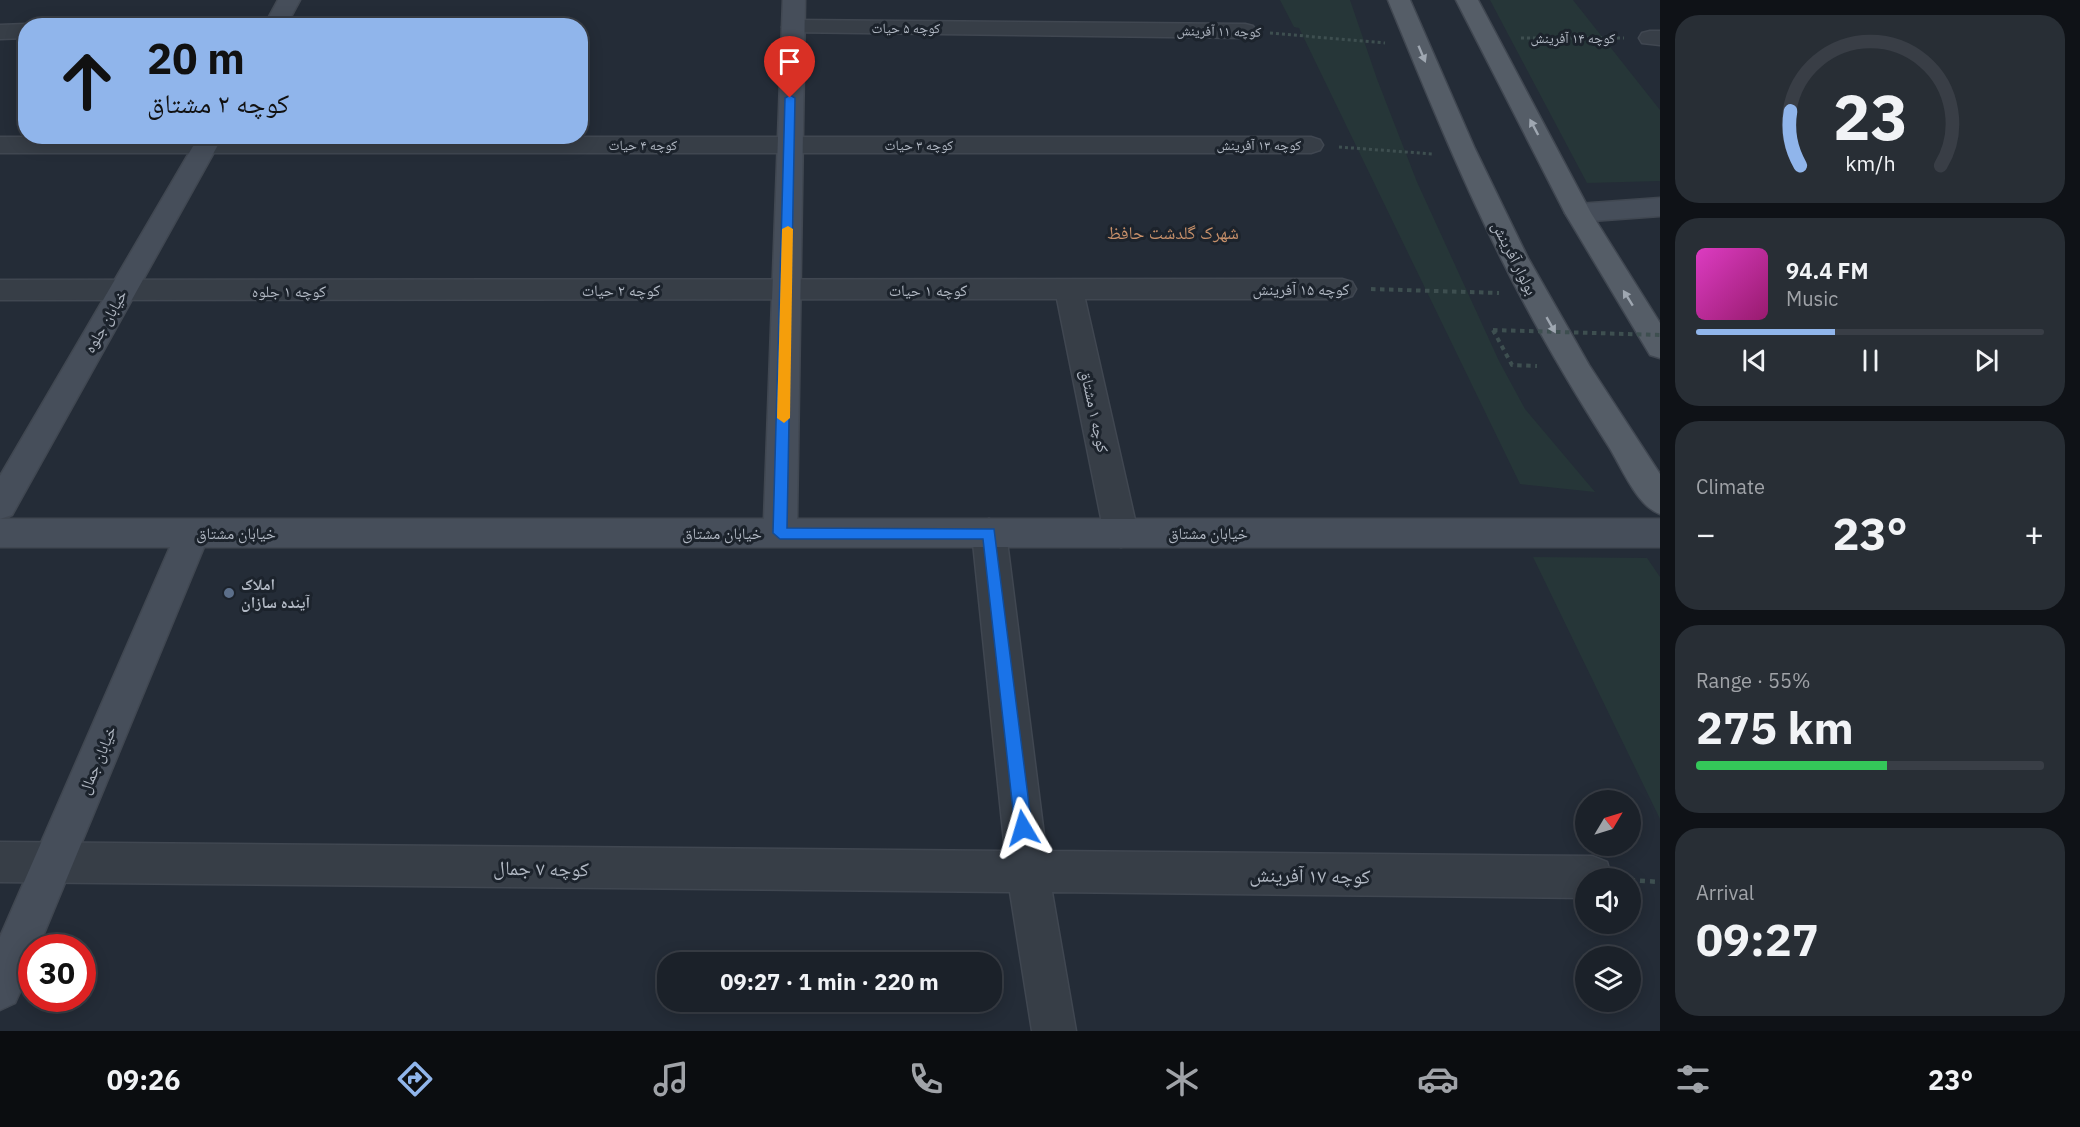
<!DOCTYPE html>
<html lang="en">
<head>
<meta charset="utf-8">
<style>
  :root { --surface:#1b2129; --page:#282e35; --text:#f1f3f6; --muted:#a0a3a8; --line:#393e46; --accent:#90b5eb }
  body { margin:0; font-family:"IBM Plex Sans","Noto Naskh Arabic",sans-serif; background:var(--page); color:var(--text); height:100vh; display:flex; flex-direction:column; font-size:22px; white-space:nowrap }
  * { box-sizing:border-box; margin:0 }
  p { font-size:20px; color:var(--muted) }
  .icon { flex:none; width:33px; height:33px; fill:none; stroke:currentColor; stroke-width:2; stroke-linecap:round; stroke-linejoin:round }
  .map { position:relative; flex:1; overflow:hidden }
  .side { display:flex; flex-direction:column; gap:15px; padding:15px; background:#0f1217; width:420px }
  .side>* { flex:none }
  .top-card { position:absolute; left:18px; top:18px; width:570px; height:126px; border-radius:24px; box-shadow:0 3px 15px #0003,0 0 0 2px var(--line); background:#90b5eb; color:#111; overflow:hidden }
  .needle { width:39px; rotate:52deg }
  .controls { position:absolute; left:1575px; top:790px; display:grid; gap:12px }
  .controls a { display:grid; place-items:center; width:66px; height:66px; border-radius:50%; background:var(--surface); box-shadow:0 3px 15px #0003,0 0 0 2px var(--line); font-size:30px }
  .speed { position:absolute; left:18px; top:934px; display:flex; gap:12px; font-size:30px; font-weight:700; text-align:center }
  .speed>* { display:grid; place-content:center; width:78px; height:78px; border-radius:50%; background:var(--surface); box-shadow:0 3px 15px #0003,0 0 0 2px var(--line); line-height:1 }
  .speed .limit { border:9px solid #d22; background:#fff; color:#111 }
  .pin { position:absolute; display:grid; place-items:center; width:51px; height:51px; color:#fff; margin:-62px -26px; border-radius:50% 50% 50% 0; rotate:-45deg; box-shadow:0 0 6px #0007 }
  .pin .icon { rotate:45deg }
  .me { position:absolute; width:66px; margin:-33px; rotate:353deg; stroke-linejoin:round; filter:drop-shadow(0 0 4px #0008) }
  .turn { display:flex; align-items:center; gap:21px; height:126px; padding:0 30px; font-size:27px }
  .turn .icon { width:78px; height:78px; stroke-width:2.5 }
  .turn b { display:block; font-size:42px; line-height:51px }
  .big { font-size:45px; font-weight:700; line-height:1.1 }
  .side .widget { flex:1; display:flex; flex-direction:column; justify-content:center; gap:9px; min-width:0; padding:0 21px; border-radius:24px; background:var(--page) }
  .side .dial { align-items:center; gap:0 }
  .dial svg { height:156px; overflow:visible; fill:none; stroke:var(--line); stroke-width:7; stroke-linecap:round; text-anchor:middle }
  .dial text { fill:var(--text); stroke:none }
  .song { display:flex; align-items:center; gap:18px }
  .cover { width:72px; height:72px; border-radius:9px; background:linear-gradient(135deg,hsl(310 70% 55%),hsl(320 70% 35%)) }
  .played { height:6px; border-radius:3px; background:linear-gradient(90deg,var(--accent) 40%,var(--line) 40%) }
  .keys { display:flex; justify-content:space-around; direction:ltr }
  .heat { display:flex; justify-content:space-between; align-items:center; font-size:33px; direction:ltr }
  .charge { height:9px; border-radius:4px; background:linear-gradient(90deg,#34c759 55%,var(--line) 0) }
  .trip { position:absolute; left:657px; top:952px; width:345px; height:60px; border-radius:24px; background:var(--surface); box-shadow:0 3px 15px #0003,0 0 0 2px var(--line); font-weight:700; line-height:60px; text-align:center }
  .tab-bar { display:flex; height:96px; justify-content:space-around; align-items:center; background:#0b0d10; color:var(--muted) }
  .tab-bar .icon { width:42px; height:42px }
  .tab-bar .selected { color:var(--accent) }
  .tab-bar b { font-size:27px; color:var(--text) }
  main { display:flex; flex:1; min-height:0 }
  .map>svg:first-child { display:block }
</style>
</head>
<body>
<main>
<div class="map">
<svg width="1660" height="1031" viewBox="0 0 1660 1031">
  <rect width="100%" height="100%" fill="#242c37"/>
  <path fill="#263638" d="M1280,0H1350L1377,79L1417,182L1499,361L1525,409L1595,492L1520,484L1299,28L1294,27Z
    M1490,0H1573L1660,110V181L1587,183Z
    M1533,557L1647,558L1660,577V819Z"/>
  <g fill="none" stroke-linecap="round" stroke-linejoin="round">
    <defs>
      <path id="street" d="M793,20L1245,24L1253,26L1256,31L1253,36L1245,38L785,32L782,27L785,22Z
        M26,24L30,26H26V38L0,39V25Z
        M1650,31H1660V45L1642,43L1639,38L1642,33Z
        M0,137H1311L1320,140L1323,145L1320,150L1311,153H0Z
        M1342,279L1352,282L1356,289L1352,296L1342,299H1085L1138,533L1133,543L1121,547L1109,543L1104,533L1057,299L0,300V280Z
        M989,519L1001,523L1006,533L1046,851L1592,856L1607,862L1612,879H1586V898L1052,892L1076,1031H1032L1010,892L0,882V842L1005,851L972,533L977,523Z"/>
      <path id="secondary" d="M278,0H300L286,26H264Z
        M783,0H805L797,519H1660V547H204L38,948H32V965L15,1003L0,1010V937L170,547H0V519H764Z
        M199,136H223L12,515L0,519V476Z
        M1660,198V216L1578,222L1569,219L1565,213L1569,207L1578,204Z"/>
      <path id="primary" d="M1388,0H1410L1475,149L1528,258L1589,365L1660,474V514C1637,506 1622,468 1609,447C1570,386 1533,323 1501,258C1459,174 1424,87 1388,0Z
        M1456,0H1478L1591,213L1660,323V358L1650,355L1565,213Z"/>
    </defs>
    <use href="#street" stroke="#404751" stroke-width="3"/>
    <use href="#secondary" stroke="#404751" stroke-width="3"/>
    <use href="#primary" stroke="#404751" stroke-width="3"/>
    <path stroke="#3e4f50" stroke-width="3" stroke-dasharray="3 3" stroke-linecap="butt" d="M1270,33L1385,43
      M1521,38H1624
      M1339,147L1433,154"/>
    <path stroke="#3e4f50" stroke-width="4" stroke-dasharray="4.5 4.5" stroke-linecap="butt" d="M1371,289L1499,293
      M1493,330L1512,365L1537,366"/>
    <path stroke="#3e4f50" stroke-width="4.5" stroke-dasharray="5 5" stroke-linecap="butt" d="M1630,880L1660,882"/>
    <use href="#street" fill="#373e47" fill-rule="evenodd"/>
    <use href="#secondary" fill="#464e5a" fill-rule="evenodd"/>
    <use href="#primary" fill="#555d67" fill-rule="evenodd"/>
    <path stroke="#3e4f50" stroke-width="4" stroke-dasharray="4.5 4.5" stroke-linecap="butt" d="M1493,330L1660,335"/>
  </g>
  <defs><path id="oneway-solid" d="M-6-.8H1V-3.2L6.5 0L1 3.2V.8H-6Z" transform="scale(1.5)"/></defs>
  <g fill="#9fa7b1">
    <use href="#oneway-solid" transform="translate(1422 54) rotate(67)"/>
    <use href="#oneway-solid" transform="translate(1534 127) rotate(-118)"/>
    <use href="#oneway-solid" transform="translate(1628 298) rotate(-122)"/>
    <use href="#oneway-solid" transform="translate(1551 325) rotate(60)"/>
  </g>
  <path fill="#1a73e8" stroke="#114b97" stroke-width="1.5" d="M790,95L795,98L787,528L994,529L1032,828L1029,834L1023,837L1017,834L1015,828L983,539H780L773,533L785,98Z"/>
  <path fill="#f59e0b" d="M788,226L793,229L790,418L784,423L777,418L782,229Z"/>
  <circle fill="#5c6f8a" stroke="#1c232c" stroke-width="2" cx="229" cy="593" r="6"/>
  <g text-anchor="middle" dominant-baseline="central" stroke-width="6" stroke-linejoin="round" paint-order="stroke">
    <g font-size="14" fill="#b2b9c4" stroke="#1c232c">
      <text x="906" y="28">کوچه ۵ حیات</text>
      <text transform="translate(1219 31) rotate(1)">کوچه ۱۱ آفرینش</text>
      <text x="1573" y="38">کوچه ۱۴ آفرینش</text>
      <text x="643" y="145">کوچه ۴ حیات</text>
      <text x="919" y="145">کوچه ۳ حیات</text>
      <text x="1259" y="145">کوچه ۱۳ آفرینش</text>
    </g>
    <g font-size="16" fill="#b2b9c4" stroke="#1c232c">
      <text transform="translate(1515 258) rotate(63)">بولوار آفرینش</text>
      <text x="1301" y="289">کوچه ۱۵ آفرینش</text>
      <text x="621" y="290">کوچه ۲ حیات</text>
      <text x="928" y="290">کوچه ۱ حیات</text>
      <text x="289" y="291">کوچه ۱ جلوه</text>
      <text transform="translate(105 321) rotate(-60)">خیابان جلوه</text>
      <text transform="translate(1095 411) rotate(78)">کوچه ۱ مشتاق</text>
      <text x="236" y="533">خیابان مشتاق</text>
      <text x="722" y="533">خیابان مشتاق</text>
      <text x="1208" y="533">خیابان مشتاق</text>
      <text transform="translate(97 760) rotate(-67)">خیابان جمال</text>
    </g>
    <g font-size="16" font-weight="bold" fill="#b2b9c4" stroke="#1c232c" text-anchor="start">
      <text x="241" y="584">املاک<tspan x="241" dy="18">آینده سازان</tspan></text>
    </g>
    <g font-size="18" fill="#c7906a" stroke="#1c232c">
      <text x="1173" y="232">شهرک گلدشت حافظ</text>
    </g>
    <g font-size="20" fill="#b2b9c4" stroke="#1c232c">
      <text transform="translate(541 868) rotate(1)">کوچه ۷ جمال</text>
      <text transform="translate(1310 875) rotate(1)">کوچه ۱۷ آفرینش</text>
    </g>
  </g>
</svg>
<div class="controls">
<a><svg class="needle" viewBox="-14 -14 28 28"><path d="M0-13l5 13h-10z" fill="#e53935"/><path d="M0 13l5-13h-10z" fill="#a0a3a8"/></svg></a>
<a><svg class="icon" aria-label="sound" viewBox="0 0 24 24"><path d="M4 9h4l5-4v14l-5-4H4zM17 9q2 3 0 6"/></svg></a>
<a><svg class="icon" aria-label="layers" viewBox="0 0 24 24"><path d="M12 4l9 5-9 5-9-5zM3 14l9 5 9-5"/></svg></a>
</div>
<div class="speed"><div class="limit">30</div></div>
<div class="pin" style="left:790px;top:98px;background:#d93025"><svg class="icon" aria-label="arrive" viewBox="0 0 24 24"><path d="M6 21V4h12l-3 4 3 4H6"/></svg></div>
<svg class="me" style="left:1023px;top:828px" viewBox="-20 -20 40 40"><path d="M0-17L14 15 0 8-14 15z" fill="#1a73e8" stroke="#fff" stroke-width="4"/></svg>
<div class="trip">09:27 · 1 min · 220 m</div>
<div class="top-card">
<div class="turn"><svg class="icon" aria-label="ahead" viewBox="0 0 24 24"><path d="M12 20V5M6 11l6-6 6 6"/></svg><div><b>20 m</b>کوچه ۲ مشتاق</div></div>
</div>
</div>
<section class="side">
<div class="widget dial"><svg viewBox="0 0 100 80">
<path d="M14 69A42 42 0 1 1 86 69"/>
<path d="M14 69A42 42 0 0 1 9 41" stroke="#90b5eb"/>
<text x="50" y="56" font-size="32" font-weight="700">23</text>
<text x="50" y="72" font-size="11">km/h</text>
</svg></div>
<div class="widget">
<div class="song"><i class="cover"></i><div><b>94.4 FM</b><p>Music</p></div></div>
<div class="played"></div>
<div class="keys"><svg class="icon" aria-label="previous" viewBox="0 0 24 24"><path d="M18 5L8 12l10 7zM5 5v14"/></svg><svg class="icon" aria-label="pause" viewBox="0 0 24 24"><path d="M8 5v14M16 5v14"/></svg><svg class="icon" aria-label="next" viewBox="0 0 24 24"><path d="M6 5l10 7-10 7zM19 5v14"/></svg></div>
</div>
<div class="widget"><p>Climate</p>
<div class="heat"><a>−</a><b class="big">23°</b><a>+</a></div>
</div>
<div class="widget"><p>Range · 55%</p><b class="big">275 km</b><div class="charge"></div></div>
<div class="widget"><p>Arrival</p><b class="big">09:27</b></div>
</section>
</main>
<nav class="tab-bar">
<b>09:26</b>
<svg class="icon selected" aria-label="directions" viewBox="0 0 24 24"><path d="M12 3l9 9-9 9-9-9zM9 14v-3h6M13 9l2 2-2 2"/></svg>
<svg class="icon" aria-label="music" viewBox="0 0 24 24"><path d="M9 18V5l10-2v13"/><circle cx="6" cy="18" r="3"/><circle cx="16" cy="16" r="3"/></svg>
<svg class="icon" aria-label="phone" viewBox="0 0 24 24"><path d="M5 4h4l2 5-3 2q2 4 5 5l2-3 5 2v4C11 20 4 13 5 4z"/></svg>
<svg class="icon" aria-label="climate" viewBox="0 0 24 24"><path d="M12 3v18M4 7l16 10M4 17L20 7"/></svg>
<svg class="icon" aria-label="car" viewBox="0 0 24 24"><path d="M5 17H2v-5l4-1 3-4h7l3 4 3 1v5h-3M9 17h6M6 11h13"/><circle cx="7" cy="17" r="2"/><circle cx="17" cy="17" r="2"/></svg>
<svg class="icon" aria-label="filters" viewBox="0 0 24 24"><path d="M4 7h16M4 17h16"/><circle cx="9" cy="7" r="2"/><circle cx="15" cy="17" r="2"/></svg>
<b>23°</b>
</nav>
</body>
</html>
